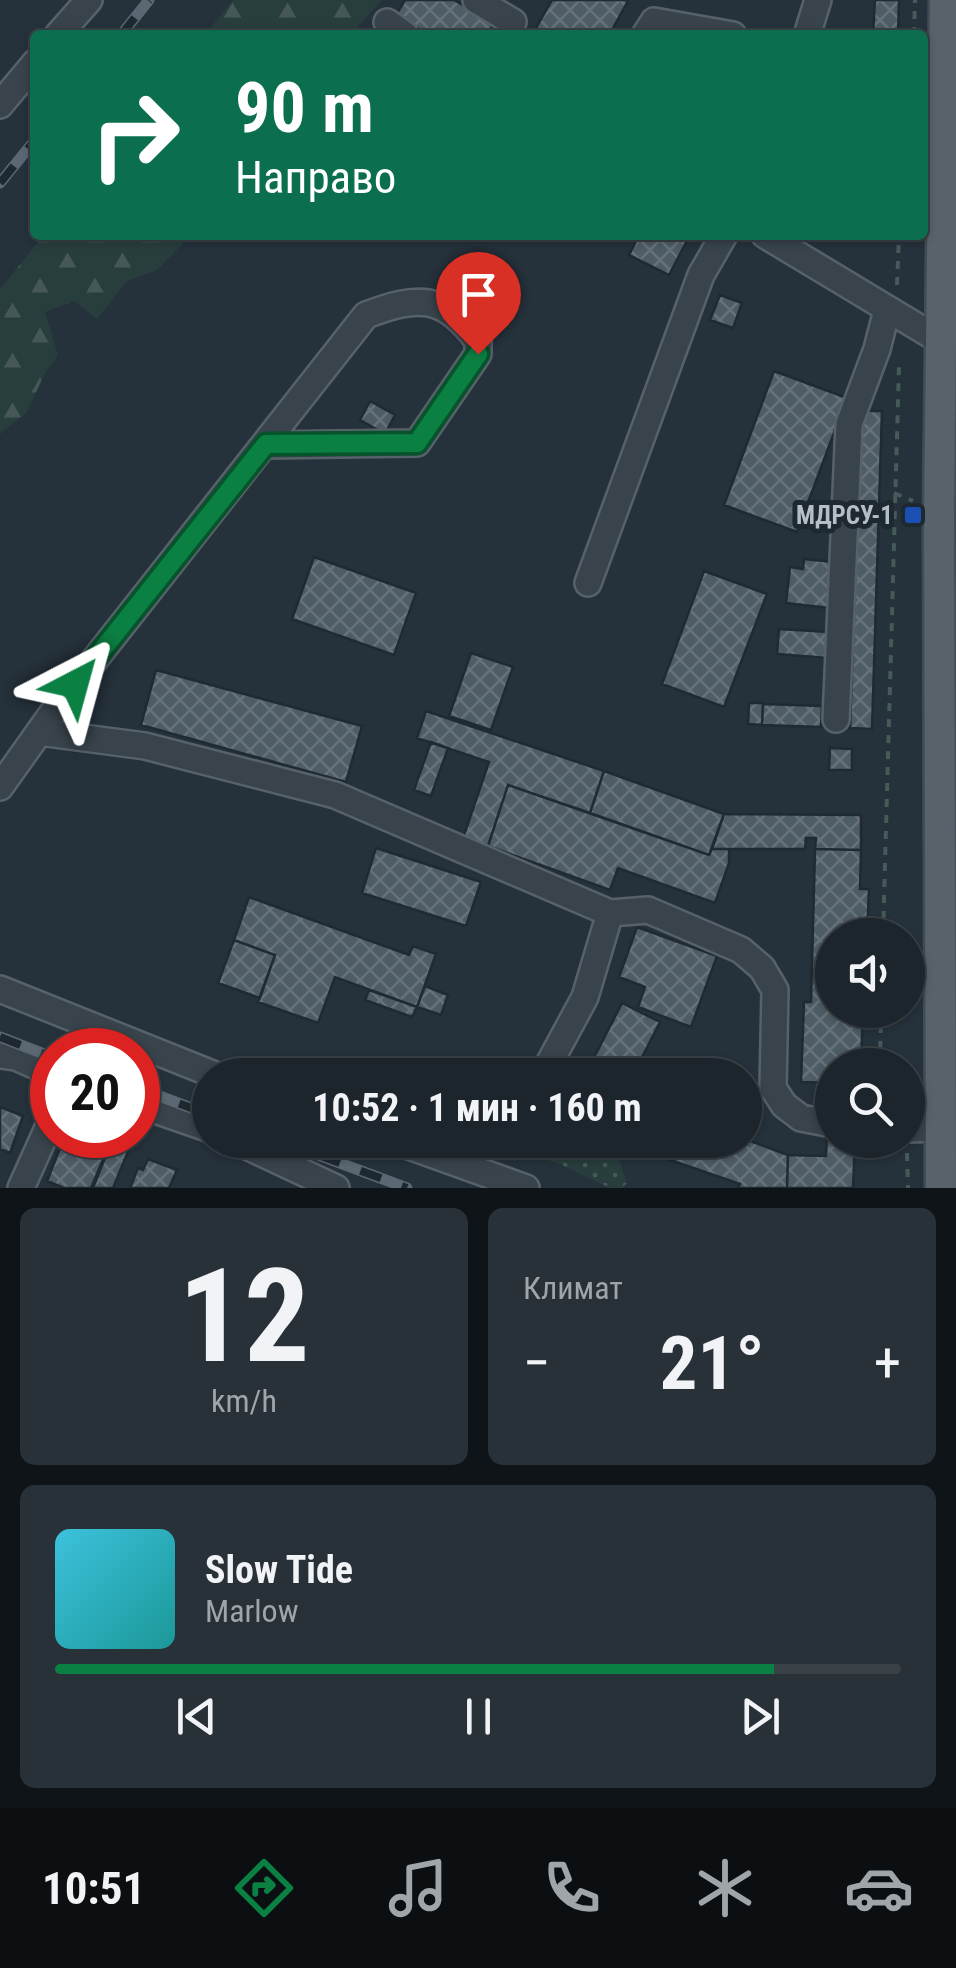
<!DOCTYPE html>
<html lang="ru">
<head>
<meta charset="utf-8">
<style>
  :root { --surface:#1c252c; --page:#293138; --text:#f1f3f6; --muted:#a0a5a9; --line:#3a4248; --accent:#0b8043 }
  body { margin:0; font-family:"Roboto Condensed",sans-serif; background:var(--page); color:var(--text); height:100vh; display:flex; flex-direction:column; font-size:38px; white-space:nowrap }
  * { box-sizing:border-box; margin:0 }
  p { font-size:32px; color:var(--muted) }
  .icon { flex:none; width:55px; height:55px; fill:none; stroke:currentColor; stroke-width:2; stroke-linecap:round; stroke-linejoin:round }
  .map { position:relative; height:1188px; overflow:hidden }
  .details { display:flex; flex-direction:column; gap:20px; padding:20px; background:#0f1418; flex:1 }
  .details>* { flex:none }
  .hud { position:absolute; left:30px; top:30px; width:898px; height:210px; border-radius:10px; box-shadow:0 2px 8px #0004,0 0 0 2px var(--line); background:#0b6e4f; color:#fff; overflow:hidden }
  .buttons { position:absolute; left:815px; top:918px; display:grid; gap:20px }
  .buttons a { display:grid; place-items:center; width:110px; height:110px; border-radius:50%; background:var(--surface); box-shadow:0 2px 8px #0004,0 0 0 2px var(--line); font-size:50px }
  .speed { position:absolute; left:30px; top:1028px; display:flex; gap:20px; font-size:50px; font-weight:700; text-align:center }
  .speed>* { display:grid; place-content:center; width:130px; height:130px; border-radius:50%; background:var(--surface); box-shadow:0 2px 8px #0004,0 0 0 2px var(--line); line-height:1 }
  .speed .limit { border:15px solid #d22; background:#fff; color:#111 }
  .pin { position:absolute; display:grid; place-items:center; width:85px; height:85px; color:#fff; margin:-102px -42px; border-radius:50% 50% 50% 0; rotate:-45deg; box-shadow:0 0 10px #0007 }
  .pin .icon { rotate:45deg }
  .me { position:absolute; width:110px; margin:-55px; rotate:39deg; stroke-linejoin:round; filter:drop-shadow(0 0 8px #0008) }
  .turn { display:flex; align-items:center; gap:35px; height:210px; padding:0 40px; font-size:45px }
  .turn .icon { width:130px; height:130px; stroke-width:2.5 }
  .turn b { display:block; font-size:70px; line-height:85px }
  .big { font-size:75px; font-weight:700; line-height:1.1 }
  .details .widget { flex:1; display:flex; flex-direction:column; justify-content:center; gap:15px; min-width:0; padding:0 35px; border-radius:15px; background:var(--page) }
  .details .dial { align-items:center; gap:0 }
  .dial b { font-size:130px; line-height:1 }
  .song { display:flex; align-items:center; gap:30px }
  .cover { width:120px; height:120px; border-radius:15px; background:linear-gradient(135deg,hsl(190 70% 55%),hsl(180 70% 35%)) }
  .played { height:10px; border-radius:5px; background:linear-gradient(90deg,var(--accent) 85%,var(--line) 85%) }
  .keys { display:flex; justify-content:space-around; direction:ltr }
  .heat { display:flex; justify-content:space-between; align-items:center; font-size:55px; direction:ltr }
  .details .tiles { flex:1; display:grid; gap:20px; grid-template-columns:1fr 1fr }
  .widget:last-child { grid-column:span 2 }
  .trip { position:absolute; left:192px; top:1058px; width:570px; height:100px; border-radius:50px; background:var(--surface); box-shadow:0 2px 8px #0004,0 0 0 2px var(--line); font-weight:700; line-height:100px; text-align:center }
  .tab-bar { display:flex; height:160px; justify-content:space-around; align-items:center; background:#0b0f12; color:var(--muted) }
  .tab-bar .icon { width:70px; height:70px }
  .tab-bar .current { color:var(--accent) }
  .tab-bar b { font-size:45px; color:var(--text) }
  .map>svg:first-child { display:block }
</style>
</head>
<body>
<div class="map">
<svg width="956" height="1188" viewBox="0 0 956 1188">
  <defs>
    <pattern id="grass-dots" width="8" height="8" patternUnits="userSpaceOnUse" patternTransform="scale(2.5)"><rect width="8" height="8" fill="#283e3c"/><path d="M2 2h.1M6 6h.1" fill="none" stroke="#455857" stroke-width="1.8" stroke-linecap="round"/></pattern>
    <pattern id="forest-firs" width="22" height="20" patternUnits="userSpaceOnUse" patternTransform="scale(2.5)"><rect width="22" height="20" fill="#283e3c"/><path d="M5 1l3.5 6h-7zM16 11l3.5 6h-7z" fill="#455857"/></pattern>
    <pattern id="building-cross-hatch" width="8" height="8" patternUnits="userSpaceOnUse" patternTransform="scale(2.5)"><rect width="8" height="8" fill="#4e5c65"/><path d="M0 0l8 8M0 8l8-8" fill="none" stroke="#65727a"/></pattern>
  </defs>
  <rect width="100%" height="100%" fill="#25313b"/>
  <path fill="url(#grass-dots)" d="M489,1140H575L618,1157L627,1183L622,1188H610L562,1165Z"/>
  <path fill="url(#forest-firs)" d="M233,0H382L358,26L357,35H300C286,26 276,31 262,35C246,39 222,35 205,35Z
    M44,235H191L157,270L127,281L97,319L74,301L45,312L58,355L45,373L27,412L0,434V289Z"/>
  <path fill="url(#building-cross-hatch)" stroke="#202a32" stroke-width="2.5" d="M405,0H454L494,23L487,35H429L396,15Z
    M552,0H626L628,1L609,35H532Z
    M875,0H899L898,35H873Z
    M639,235H690L669,275L629,255Z
    M720,295L742,303L733,328L710,320Z
    M774,371L847,398L797,532L724,505Z
    M370,401L395,415L385,434L360,420Z
    M861,411H882L872,729L850,728Z
    M314,557L416,593L394,655L292,619Z
    M804,559L834,562L829,608L786,603L790,567L803,569Z
    M704,571L767,594L724,707L662,684Z
    M779,629L829,632L827,658L777,654Z
    M471,653L513,667L491,730L449,716Z
    M156,670L362,726L346,782L141,725Z
    M749,703H763L762,725L748,724Z
    M763,704L822,706L821,727L762,725Z
    M426,711L604,771L590,813L508,785L488,846L463,838L489,762L417,738Z
    M431,742L448,748L431,796L414,790Z
    M830,748L852,749V770H829Z
    M604,771L724,814L709,855L590,813Z
    M508,785L709,855L712,849H729V863L715,903L618,868L610,890L488,846Z
    M724,814L861,815V850L815,849L816,838H806L805,849H712Z
    M376,848L481,882L466,926L362,893Z
    M815,849L861,850L860,889H869L867,935H832V1010H863L861,1065H832V1083L801,1082L804,1002H811Z
    M249,897L409,955L413,946L436,954L417,1007L335,977L318,1023L258,1002L275,955L234,940Z
    M637,927L717,956L691,1027L638,1007L645,987L619,977Z
    M234,940L275,955L260,998L218,983Z
    M425,986L448,995L441,1015L417,1007Z
    M369,990L417,1007L412,1017L365,1000Z
    M622,1003L660,1022L633,1075H585Z
    M0,1107L23,1116L10,1153L0,1149Z
    M114,1135L134,1137L113,1188H93Z
    M827,1137L855,1140L853,1188H787L788,1155L826,1156Z
    M64,1138L105,1155L91,1188H64L47,1181Z
    M745,1139L788,1155L787,1188H738L740,1184L615,1141Z
    M148,1159L177,1170L169,1188H130L138,1168L143,1170Z"/>
  <g fill="none" stroke-linecap="round" stroke-linejoin="round">
    <defs>
      <path id="minor" d="M476,0L513,22
        M387,22L405,35
        M58,35L89,0
        M645,35L654,21L733,35
        M807,35L818,0
        M0,105L35,63
        M765,235L941,341
        M588,583L701,275L724,235
        M836,719L849,424L877,349L887,310
        M39,732L145,746L335,795L610,913L648,910L741,950L762,968L775,990L773,1088L784,1105L801,1118L832,1124
        M0,787L52,714L366,315C417,296 443,293 478,341V354L417,443L265,445
        M0,989L215,1075
        M0,1055L16,1057L52,1073
        M543,1075L585,997L610,913
        M138,1104L210,1129
        M908,1129L941,1128
        M234,1140L336,1188
        M392,1140L526,1188
        M21,1188L52,1119"/>
      <path id="major" d="M941,1188L939,516L945,0"/>
    </defs>
    <use href="#minor" stroke="#576169" stroke-width="30"/>
    <use href="#major" stroke="#424c54" stroke-width="35"/>
    <path stroke="#475a5a" stroke-width="4" stroke-dasharray="8 8" stroke-linecap="butt" d="M914,35L915,0
      M897,285L899,235
      M894,493L913,501
      M883,935L899,365
      M880,1065L881,1010
      M882,1140V1147L891,1148
      M907,1153L908,1188"/>
    <use href="#minor" stroke="#38434b" stroke-width="25"/>
    <use href="#major" stroke="#57626b" stroke-width="30"/>
    <defs>
      <path id="rail" d="M121,35L149,0
        M0,183L35,140
        M0,1037L52,1057
        M138,1088L210,1115
        M278,1140L407,1188"/>
    </defs>
    <use href="#rail" stroke="#5b6772" stroke-width="11"/>
    <use href="#rail" stroke="#1e2830" stroke-width="8" stroke-dasharray="22" stroke-linecap="butt"/>
  </g>
  <g fill="none" stroke-linecap="round" stroke-linejoin="round">
    <defs>
      <path id="route" d="M75,684L266,444L417,443L478,354"/>
    </defs>
    <use href="#route" stroke="#07532c" stroke-width="25"/>
    <use href="#route" stroke="#0b8043" stroke-width="18"/>
  </g>
  <rect fill="#1a4fb4" stroke="#1e2830" stroke-width="4" x="903" y="505" width="20" height="20" rx="5"/>
  <g text-anchor="middle" dominant-baseline="central" stroke-width="10" stroke-linejoin="round" paint-order="stroke">
    <g font-size="25" font-weight="bold" fill="#b4bec6" stroke="#1e2830" text-anchor="end">
      <text x="893" y="515">МДРСУ-1</text>
    </g>
  </g>
</svg>
<div class="buttons">
<a><svg class="icon" aria-label="sound" viewBox="0 0 24 24"><path d="M4 9h4l5-4v14l-5-4H4zM17 9q2 3 0 6"/></svg></a>
<a><svg class="icon" aria-label="search" viewBox="0 0 24 24"><circle cx="10" cy="10" r="6"/><path d="M15 15l6 6"/></svg></a>
</div>
<div class="speed"><div class="limit">20</div></div>
<div class="pin" style="left:478px;top:354px;background:#d93025"><svg class="icon" aria-label="arrive" viewBox="0 0 24 24"><path d="M6 21V4h12l-3 4 3 4H6"/></svg></div>
<svg class="me" style="left:75px;top:684px" viewBox="-20 -20 40 40"><path d="M0-17L14 15 0 8-14 15z" fill="#0b8043" stroke="#fff" stroke-width="4"/></svg>
<div class="trip">10:52 · 1 мин · 160 m</div>
<div class="hud">
<div class="turn"><svg class="icon" aria-label="right" viewBox="0 0 24 24"><path d="M7 20v-9h11M14 6l5 5-5 5"/></svg><div><b>90 m</b>Направо</div></div>
</div>
</div>
<section class="details">
<div class="tiles">
<div class="widget dial"><b>12</b><p>km/h</p></div>
<div class="widget"><p>Климат</p>
<div class="heat"><a>−</a><b class="big">21°</b><a>+</a></div>
</div>
<div class="widget">
<div class="song"><i class="cover"></i><div><b>Slow Tide</b><p>Marlow</p></div></div>
<div class="played"></div>
<div class="keys"><svg class="icon" aria-label="previous" viewBox="0 0 24 24"><path d="M18 5L8 12l10 7zM5 5v14"/></svg><svg class="icon" aria-label="pause" viewBox="0 0 24 24"><path d="M8 5v14M16 5v14"/></svg><svg class="icon" aria-label="next" viewBox="0 0 24 24"><path d="M6 5l10 7-10 7zM19 5v14"/></svg></div>
</div>
</div>
</section>
<nav class="tab-bar">
<b>10:51</b>
<svg class="icon current" aria-label="directions" viewBox="0 0 24 24"><path d="M12 3l9 9-9 9-9-9zM9 14v-3h6M13 9l2 2-2 2"/></svg>
<svg class="icon" aria-label="music" viewBox="0 0 24 24"><path d="M9 18V5l10-2v13"/><circle cx="6" cy="18" r="3"/><circle cx="16" cy="16" r="3"/></svg>
<svg class="icon" aria-label="phone" viewBox="0 0 24 24"><path d="M5 4h4l2 5-3 2q2 4 5 5l2-3 5 2v4C11 20 4 13 5 4z"/></svg>
<svg class="icon" aria-label="climate" viewBox="0 0 24 24"><path d="M12 3v18M4 7l16 10M4 17L20 7"/></svg>
<svg class="icon" aria-label="car" viewBox="0 0 24 24"><path d="M5 17H2v-5l4-1 3-4h7l3 4 3 1v5h-3M9 17h6M6 11h13"/><circle cx="7" cy="17" r="2"/><circle cx="17" cy="17" r="2"/></svg>
</nav>
</body>
</html>
